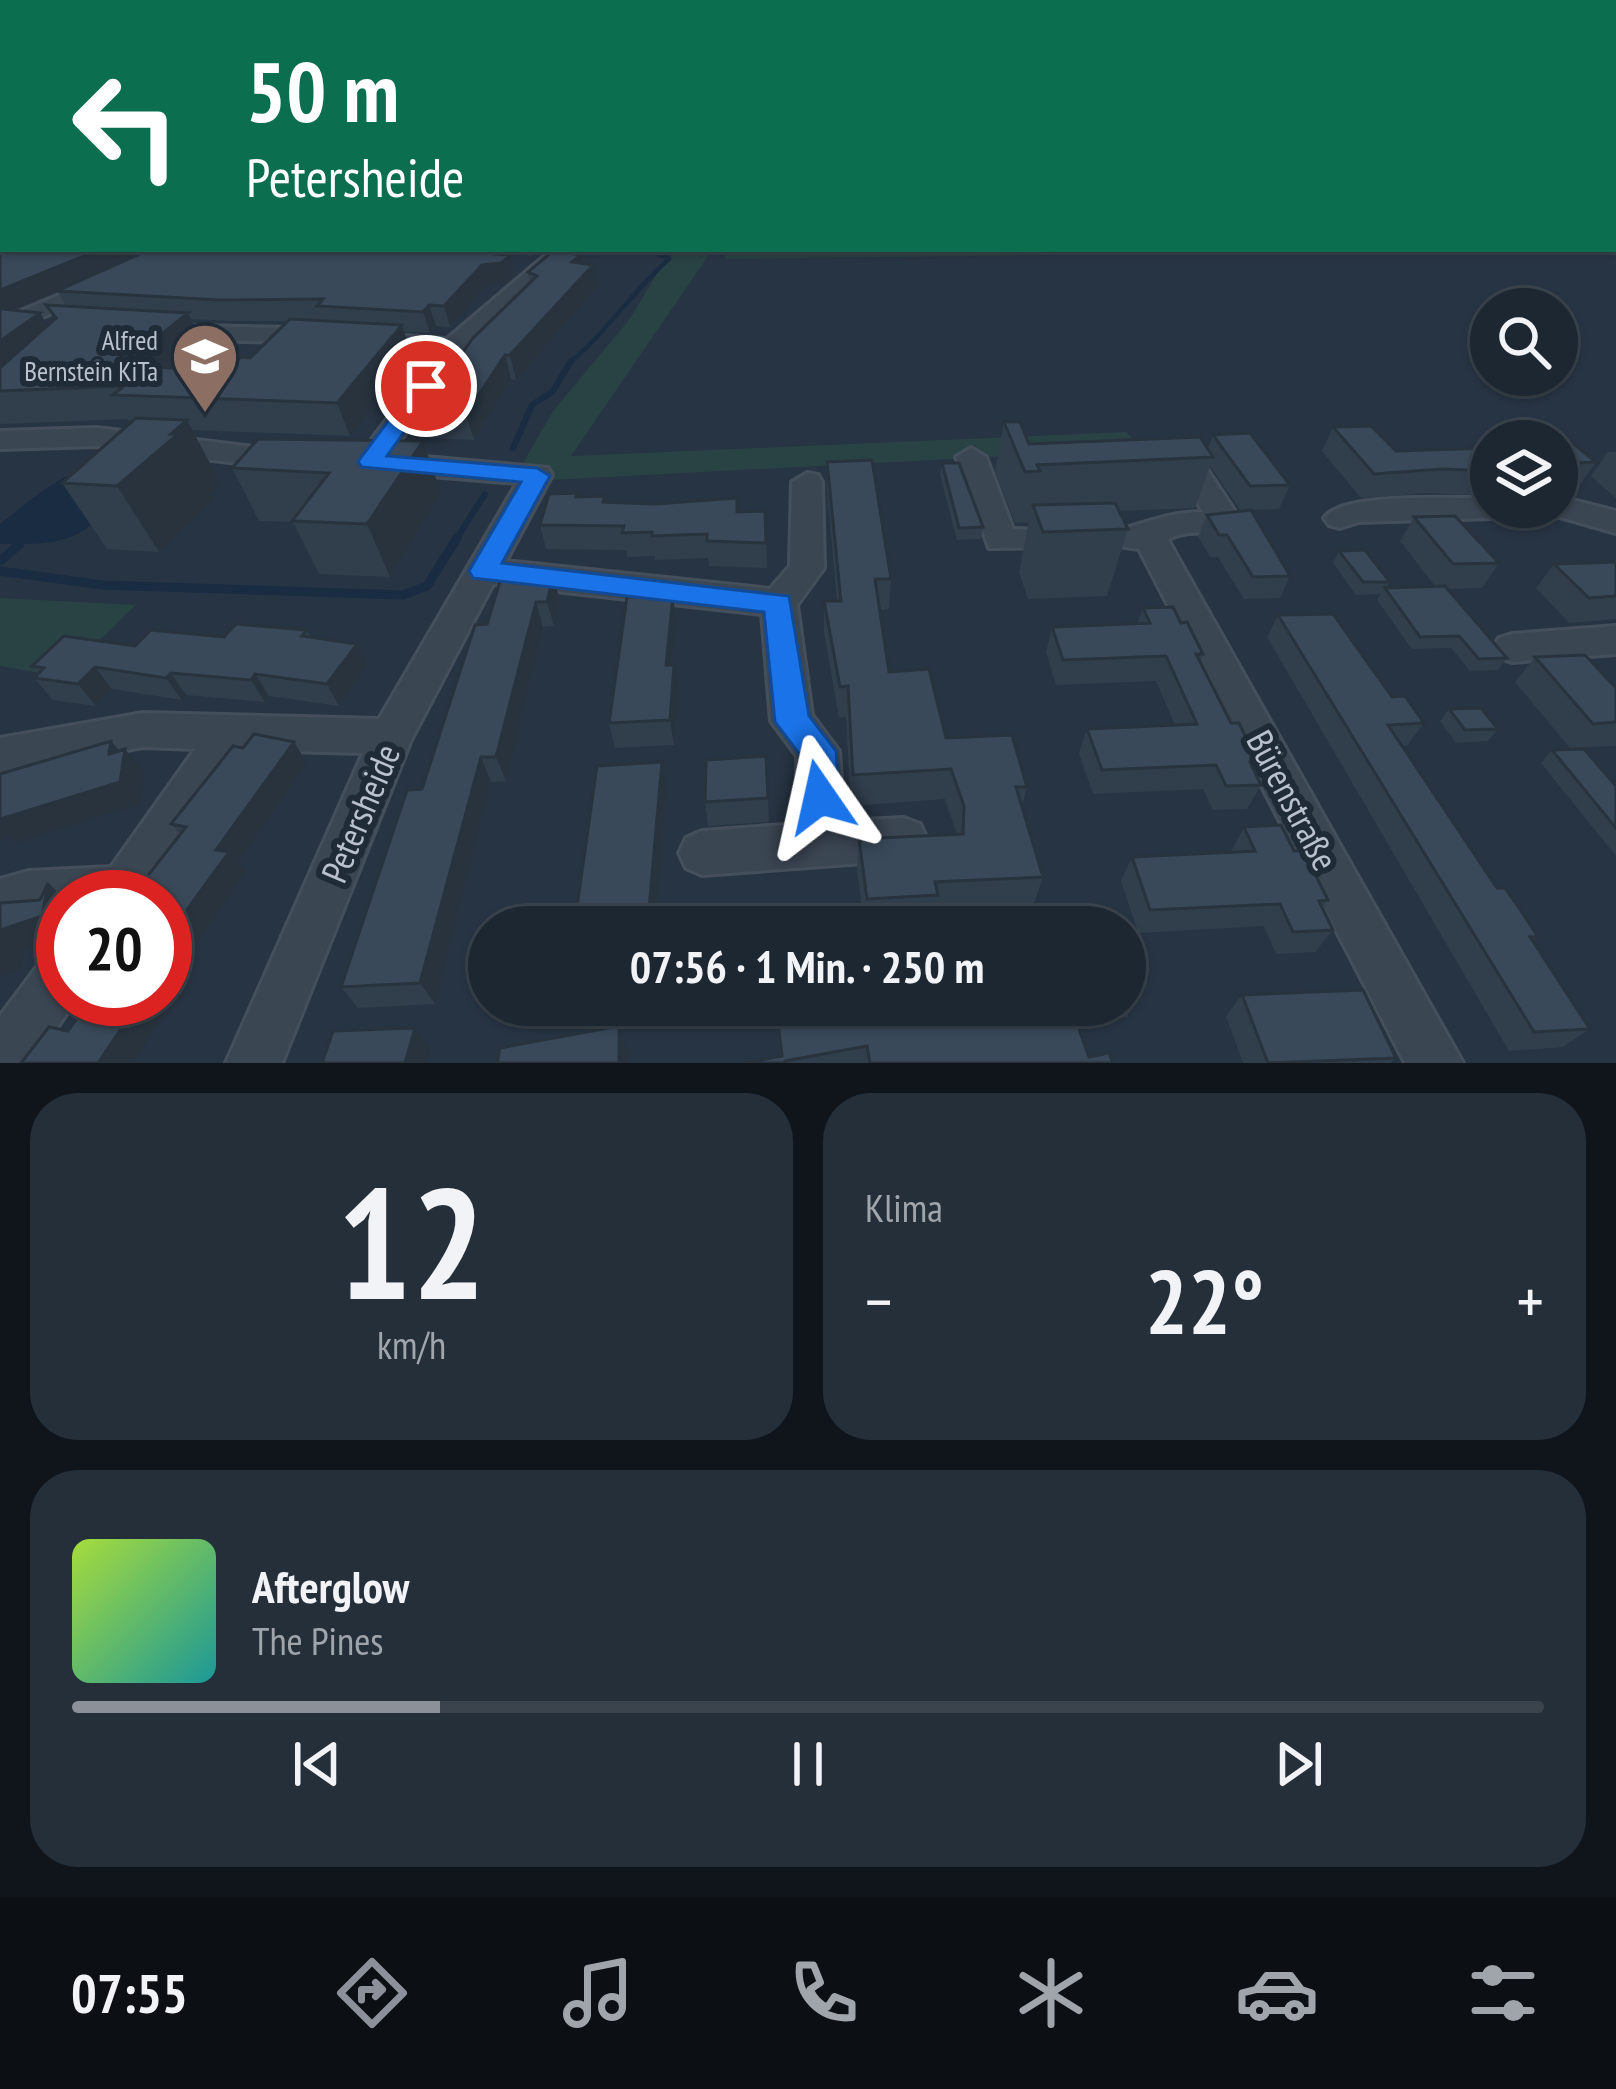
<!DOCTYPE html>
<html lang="de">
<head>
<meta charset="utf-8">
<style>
  :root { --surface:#1d2732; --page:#252f3a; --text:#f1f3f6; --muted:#a0a5ac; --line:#3b444d; --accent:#8c9099 }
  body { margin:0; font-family:"PT Sans Narrow",sans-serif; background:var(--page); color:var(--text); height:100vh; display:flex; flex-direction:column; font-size:45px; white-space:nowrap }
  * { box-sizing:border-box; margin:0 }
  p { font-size:39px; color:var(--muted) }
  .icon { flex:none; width:66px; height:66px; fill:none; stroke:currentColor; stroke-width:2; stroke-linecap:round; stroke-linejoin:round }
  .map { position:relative; height:1063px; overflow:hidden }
  .details { display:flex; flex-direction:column; gap:30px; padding:30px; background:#10151c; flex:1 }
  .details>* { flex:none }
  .guide { position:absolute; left:0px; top:0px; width:1617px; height:252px; box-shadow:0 3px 9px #0004,0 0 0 3px var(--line); background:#0b6e4f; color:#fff; overflow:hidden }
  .tools { position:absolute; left:1470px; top:288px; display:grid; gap:24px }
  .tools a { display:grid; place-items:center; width:108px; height:108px; border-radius:50%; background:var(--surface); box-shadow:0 3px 9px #0004,0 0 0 3px var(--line); font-size:60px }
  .speed { position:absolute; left:36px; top:870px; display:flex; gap:24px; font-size:60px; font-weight:700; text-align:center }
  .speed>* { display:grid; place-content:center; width:156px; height:156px; border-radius:50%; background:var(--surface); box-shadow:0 3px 9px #0004,0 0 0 3px var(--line); line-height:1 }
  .speed .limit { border:18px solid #d22; background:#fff; color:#111 }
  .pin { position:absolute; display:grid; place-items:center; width:102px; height:102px; color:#fff; margin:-51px; border:6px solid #fff; border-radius:50%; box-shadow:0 3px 12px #0007 }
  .me { position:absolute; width:132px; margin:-66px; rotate:349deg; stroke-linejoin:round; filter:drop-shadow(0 0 9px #0008) }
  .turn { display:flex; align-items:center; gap:42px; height:252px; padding:0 48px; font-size:54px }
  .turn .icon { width:156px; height:156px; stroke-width:2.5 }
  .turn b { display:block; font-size:84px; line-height:102px }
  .big { font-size:90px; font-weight:800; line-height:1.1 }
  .details .widget { flex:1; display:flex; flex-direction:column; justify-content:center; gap:18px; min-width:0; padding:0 42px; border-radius:48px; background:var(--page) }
  .details .dial { align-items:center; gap:0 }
  .dial b { font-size:156px; line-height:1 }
  .song { display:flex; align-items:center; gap:36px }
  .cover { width:144px; height:144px; border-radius:18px; background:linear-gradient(135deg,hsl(80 70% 55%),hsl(180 70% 35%)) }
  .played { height:12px; border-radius:6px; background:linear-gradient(90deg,var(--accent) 25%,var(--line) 25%) }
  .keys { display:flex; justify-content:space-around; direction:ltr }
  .heat { display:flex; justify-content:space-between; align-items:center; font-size:66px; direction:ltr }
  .details .tiles { flex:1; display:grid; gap:30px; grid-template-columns:1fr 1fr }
  .widget:last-child { grid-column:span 2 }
  .trip { position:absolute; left:468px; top:906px; width:678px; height:120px; border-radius:60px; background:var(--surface); box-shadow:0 3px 9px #0004,0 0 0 3px var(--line); font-weight:800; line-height:120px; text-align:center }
  .tabs { display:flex; height:192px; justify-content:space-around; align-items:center; background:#0c1014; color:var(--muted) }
  .tabs .icon { width:84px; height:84px }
  .tabs .active { color:var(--accent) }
  .tabs b { font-size:54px; color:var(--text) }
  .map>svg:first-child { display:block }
</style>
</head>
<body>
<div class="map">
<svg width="1616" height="1063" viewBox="0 0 1616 1063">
  <rect width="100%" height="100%" fill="#273443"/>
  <path fill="#294244" d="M678,249H713L571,456L1126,432L1143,449L551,480L519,470L553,411L629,320L658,272Z
    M891,249H1544L725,259L724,252Z
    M0,598L136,605L62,677L0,666Z"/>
  <path fill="#192c42" d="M107,465L129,493C75,540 73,545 0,544V524C34,498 64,468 107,465Z"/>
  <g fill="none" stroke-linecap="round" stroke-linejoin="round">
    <path stroke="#192c42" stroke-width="4.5" d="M568,364C606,333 632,292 669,259L657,253"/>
    <path stroke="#192c42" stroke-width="6" d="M513,448L532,405L553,391L571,361
      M455,541L485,494"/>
    <path stroke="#192c42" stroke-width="9" d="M0,561L20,544
      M0,571L102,585L403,595L427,586L457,538"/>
    <defs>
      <path id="minor" d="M3,232V244L0,245V233Z
        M168,249H197L0,336V320Z
        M553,249H577L462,352L391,454L548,468L552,475L506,561L770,589L790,566L792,482L807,473L818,475L822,482L824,568L797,605L812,715L839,751L844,821L904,818L920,824L927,839L920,854L904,860L702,875L686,868L679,853L686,838L702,831L798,824L797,756L771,721L762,614L493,584L411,740L282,1063H226L363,753L241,750L146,897H63V915L29,917L0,927V879L29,871L111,867L195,749L143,747L0,774V738L143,713L379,719L517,483L370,471L355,462L436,353L294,342L152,339L140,332L152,325L294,328L447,339Z
        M97,428L286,451L301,460L286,469L97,446L0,449V431Z
        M1181,442L1191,445L1242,522L1238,529C1215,536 1188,527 1168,540L1463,1063H1405L1139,549L1119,546L1114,538L1119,530C1149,522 1171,512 1203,512L1166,451Z
        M971,448L986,457L1013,529L1079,531L1084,539L1079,547L989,548L956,457Z
        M1557,496L1616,511V533L1546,513L1542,508L1527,517L1359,522L1340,528L1329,525L1324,518C1343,491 1456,499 1491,498V507H1557Z
        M1616,626V654L1512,662L1499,658L1493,648L1499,638L1512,634Z
        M63,948V999H77L32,1063H0V1016L45,956Z"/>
    </defs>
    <use href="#minor" stroke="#454f5c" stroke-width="6"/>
    <use href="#minor" fill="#3b4653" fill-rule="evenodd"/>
  </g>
  <path fill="#313f4d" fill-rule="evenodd" d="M0,244L511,255L515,275L506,283L487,285L450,327L436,326L430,333L404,332L412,356L350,436L192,430L221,484L211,495L214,499L159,552L107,549L62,483L130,423L128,419L0,424ZM58,292L66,306L46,305L54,319L48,325L16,310ZM191,319L230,321H288L250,358L227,370L175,368L203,344Z
    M462,249H539L532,256Z
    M581,255L582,263L597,287L516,380L511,379L474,440L428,438L420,412L530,283L528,272Z
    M1004,422L1029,444L1208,449L1213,435L1290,485L1279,509L1240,510L1210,466L1195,508L1119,511L1128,529L1107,596L1028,599L1019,572L1030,516L1029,522L1015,523L995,472Z
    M1333,427L1396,451L1487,448L1491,442V496L1428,493L1361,498L1322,451Z
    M258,439L441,493L390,577L319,574L293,522L259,521L232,468Z
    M1557,441L1596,462L1579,486L1557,487Z
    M1608,452H1616V498L1591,476Z
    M827,462L891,579L889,609L880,610L889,672L946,738L1027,787L1022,806L1043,877L1033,906L935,911L932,924L864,927L857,869L859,839L957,834L945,799L851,806L846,717L839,718L824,632V601H837L827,491Z
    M942,463L983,527L981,539L957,540L940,475Z
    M577,493L578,497L606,502L738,512L765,511L767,568L709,566L708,558L655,560V556L627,557L626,550L546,549L540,525Z
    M1207,515L1290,576L1280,598L1244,599L1218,557H1210L1198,537Z
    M1414,517L1499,563L1482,588L1447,589L1507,658L1498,670L1470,671L1451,648L1412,649L1377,600L1381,594L1356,595L1333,563L1339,551L1390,582L1386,588L1435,586L1400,541Z
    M1616,559V619L1569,623L1536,588L1554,564L1613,562Z
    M553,576L560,601L554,626L543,627L506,781L491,782L435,1004L358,1008L341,987L422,789L487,624Z
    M673,596L676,620L672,665L678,690L674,745L615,748L609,723Z
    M1143,608L1181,623L1203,654L1200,662L1231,723L1258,762L1254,770L1261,785L1247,809L1213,810L1203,789L1093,794L1079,753L1087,729L1175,725L1156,681L1056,685L1046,652L1052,627L1137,624Z
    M1278,615L1392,697L1424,723L1407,746H1402L1497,888L1538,937L1532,941L1590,1029L1563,1047L1509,1051L1267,637Z
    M307,630L311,638L357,644L367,665L339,706L269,696L265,702L186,695L182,700L112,689L96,706L53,700L34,678L38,674L32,666L135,646Z
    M1535,657L1616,688V746L1570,748L1515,682Z
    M1449,709L1498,729L1488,741L1456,743L1440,721Z
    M1552,750L1616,786V856L1541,763Z
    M766,756L769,822L708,826L705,802Z
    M662,762L667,786L655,927H581L576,914Z
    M307,763L238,863L246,872L169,983L182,995L164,1015L68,1031L165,999L180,834L171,824Z
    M1244,827L1294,851L1328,900L1322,908L1333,930L1315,952L1276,954L1264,926L1138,933L1121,881L1132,857L1231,852Z
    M1242,995L1396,1058L1390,1063H1243L1226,1016Z
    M775,1005L838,1017L932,1007L933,1005H1070L1089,1057L1113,1063H744L780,1057Z
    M1100,1005H1125L1133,1006L1127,1017L1105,1019Z"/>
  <path fill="#28333e" d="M3,194V216L0,217V195Z
    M101,249H158L0,316V290Z
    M511,255L515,275L506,283L487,285L450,327L444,306L482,265Z
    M581,255L584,275L593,265L597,287L516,380L510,355L572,262Z
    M429,305L436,326L430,333L423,312Z
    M40,313L53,334L0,373V341Z
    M188,313L203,344L143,396L122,366Z
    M402,325L412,356L350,436L337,403Z
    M505,355L511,379L474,440L466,414Z
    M187,420L221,484L211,495L214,499L159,552L117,486Z
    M423,441L441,493L390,577L367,524Z
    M553,576L560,601L554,626L547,602Z
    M673,596L676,620L670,690L666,665Z
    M536,602L543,627L506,781L496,757Z
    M357,644L367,665L339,706L327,684Z
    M674,665L678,690L674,745L670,720Z
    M95,667L112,689L96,706L78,684Z
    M171,673L186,695L182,700L166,678Z
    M255,674L269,696L265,702L251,680Z
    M111,741L124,756L125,749L144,771L140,804L16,843L10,837L0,840V818L109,754Z
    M294,742L307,763L238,863L246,872L169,983L182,995L164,1015L133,1063H98L141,999H165V940L216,850Z
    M481,757L491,782L435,1004L420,983Z
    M662,762L667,786L655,927H654L649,909Z
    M48,883L63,897V936L24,950L20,970L0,976V929L42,916Z
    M619,1026L629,1054V1063H619Z
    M415,1028L430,1049L426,1063H405Z"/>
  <path fill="#394959" stroke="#28333e" stroke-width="3" d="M3,133V194L0,195V134Z
    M3,243V249H101L0,290V244Z
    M151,249H420L511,255L501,263L482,265L444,306L429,305L423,312L317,306L323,299L220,300L57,291Z
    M553,251L581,255L572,262L593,265L510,355H505L466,414L420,412L473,338L537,276L528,272Z
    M46,305L188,313L122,366L227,370L241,357L250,358L290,319L402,325L337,403L113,395L124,386L0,391V368L56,318Z
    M0,307L3,309L40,313L0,341Z
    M136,418L187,420L171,434H178L117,486L62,483Z
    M1004,422H1020L1029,444L1200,437L1213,457L1037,465L1040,471L1025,472Z
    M1371,426L1396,451L1491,448V471L1442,469L1374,474L1333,427Z
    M1250,433L1290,485L1250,486L1213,435Z
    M1566,438L1596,462L1557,464V441H1492Z
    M258,439L423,441L367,524L292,521L329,473L232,468Z
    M872,460L891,579H875L889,672L929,669L946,738L1012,735L1027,787H1016L1043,877L935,882L938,895L867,899L859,839L963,834L964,806L951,769L853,775L848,686L840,687L824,601H841L827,462Z
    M942,463H959L983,527L959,528Z
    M577,493L576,497L605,496L603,502L655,504L737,498V512L765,511L766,543L707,541V534L652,536V532L622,533L624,526L540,525L549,494Z
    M1115,503L1128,529L1043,532L1033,505Z
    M1251,510L1290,576L1253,577L1227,535H1219L1207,515Z
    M1455,516L1499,563L1453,564L1414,517Z
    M1365,550L1390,582H1363L1339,551Z
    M1616,562V596L1589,598L1554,564Z
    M553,576L547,602H536L496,757H481L420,983L341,987L407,790L422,789L475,625L487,624L501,578Z
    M1445,586L1507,658L1479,659L1459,636L1420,637L1385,588Z
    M673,596L666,665H674L670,720L609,723L627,597Z
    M1173,607L1181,623L1187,622L1203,654H1196L1231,723H1239L1258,762H1250L1261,785L1226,786L1216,765L1102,770L1087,729L1197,724L1166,656L1063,660L1052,627L1150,623L1143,608Z
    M1333,614L1392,697L1405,696L1424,723L1388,725L1497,888H1505L1521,911L1538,937H1530L1590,1029L1534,1032L1278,615Z
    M236,624L307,630L302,636L357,644L327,684L255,674L251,680L171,673L166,678L95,667L78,684L34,678L44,668L32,666L64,636L135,646L151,630L224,637Z
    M1585,655L1616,688V722L1593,724L1535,657Z
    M1481,708L1498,729L1465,730L1449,709Z
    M254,734L294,742L216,850L229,852L165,940V897H131L186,827L171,824L233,746L243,748Z
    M111,741L109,754L125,749L120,782L0,819V774Z
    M1584,749L1616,786V828L1552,750Z
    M766,756L768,798L705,802L706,760Z
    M662,762L649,909L576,914L597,766Z
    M1281,825L1294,851L1303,850L1328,900L1319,901L1333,930L1293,932L1280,904L1150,910L1132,857L1255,851L1244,827Z
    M48,883L42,916L0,930V903L40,900Z
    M1125,984L1133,1006L1110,1009L1109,1005H1125Z
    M1363,990L1396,1058L1268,1063L1242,995Z
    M91,999H141L98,1063H21L49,1027L68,1031Z
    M776,1005H836L838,1017L935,1007V1005H1070L1089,1057L1109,1053L1113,1063H870L867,1046L785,1061V1063H744L782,1056Z
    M619,1026V1063H497L500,1048Z
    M415,1028L405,1063H322L333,1031Z"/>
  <linearGradient id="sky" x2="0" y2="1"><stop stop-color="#151d25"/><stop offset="0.44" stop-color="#415066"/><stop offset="1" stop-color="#415066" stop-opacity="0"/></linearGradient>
  <rect width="1616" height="268" fill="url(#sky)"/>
  <path fill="#1a73e8" stroke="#114b97" stroke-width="3" d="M426,379L437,386L387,456L537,468L550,476L502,563L789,596L809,716L836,751L839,797L833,809L820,814L807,809L802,797L801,756L775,722L764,612L473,578L469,571L521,482L362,467L358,462L362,456L418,381Z"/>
  <defs>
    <symbol id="school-pin" viewBox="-11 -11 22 30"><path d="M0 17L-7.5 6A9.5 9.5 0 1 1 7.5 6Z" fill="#8d6e63" stroke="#202b38"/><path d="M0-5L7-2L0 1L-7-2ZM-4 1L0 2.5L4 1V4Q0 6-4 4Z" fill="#fff"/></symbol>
  </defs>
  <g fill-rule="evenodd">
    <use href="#school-pin" x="167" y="318" width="76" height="104"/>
  </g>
  <g text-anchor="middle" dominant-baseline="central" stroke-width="12" stroke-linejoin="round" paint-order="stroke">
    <g font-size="27" fill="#b9c1cc" stroke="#202b38" text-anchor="end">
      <text x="158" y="340">Alfred<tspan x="158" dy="31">Bernstein KiTa</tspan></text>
    </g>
    <g font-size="36" fill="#b9c1cc" stroke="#202b38">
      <text transform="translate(1293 800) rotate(62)">Bürenstraße</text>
      <text transform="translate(360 813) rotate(-67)">Petersheide</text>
    </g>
  </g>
</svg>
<div class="tools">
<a><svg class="icon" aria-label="search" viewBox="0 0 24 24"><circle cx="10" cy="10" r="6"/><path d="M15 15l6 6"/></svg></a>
<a><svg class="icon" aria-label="layers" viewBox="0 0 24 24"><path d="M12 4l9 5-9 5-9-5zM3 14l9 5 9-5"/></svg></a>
</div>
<div class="speed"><div class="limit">20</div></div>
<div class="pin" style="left:426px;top:386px;background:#d93025"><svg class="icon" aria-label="arrive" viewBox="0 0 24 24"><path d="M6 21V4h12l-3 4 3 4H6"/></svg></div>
<svg class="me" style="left:820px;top:797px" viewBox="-20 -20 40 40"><path d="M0-17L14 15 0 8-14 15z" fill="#1a73e8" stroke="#fff" stroke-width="4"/></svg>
<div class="trip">07:56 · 1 Min. · 250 m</div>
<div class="guide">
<div class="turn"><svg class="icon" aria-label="left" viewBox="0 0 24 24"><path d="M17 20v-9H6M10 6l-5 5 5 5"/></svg><div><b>50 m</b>Petersheide</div></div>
</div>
</div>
<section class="details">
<div class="tiles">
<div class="widget dial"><b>12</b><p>km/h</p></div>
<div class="widget"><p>Klima</p>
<div class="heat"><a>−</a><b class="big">22°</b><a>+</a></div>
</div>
<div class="widget">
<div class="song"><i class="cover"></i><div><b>Afterglow</b><p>The Pines</p></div></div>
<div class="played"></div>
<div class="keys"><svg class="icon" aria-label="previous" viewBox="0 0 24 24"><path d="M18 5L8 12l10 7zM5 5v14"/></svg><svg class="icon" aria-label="pause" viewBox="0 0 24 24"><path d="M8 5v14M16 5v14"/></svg><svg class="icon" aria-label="next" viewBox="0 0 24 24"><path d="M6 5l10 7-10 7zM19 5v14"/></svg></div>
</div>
</div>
</section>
<nav class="tabs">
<b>07:55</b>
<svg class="icon active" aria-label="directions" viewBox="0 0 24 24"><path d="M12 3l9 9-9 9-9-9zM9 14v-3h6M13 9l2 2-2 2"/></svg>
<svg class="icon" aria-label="music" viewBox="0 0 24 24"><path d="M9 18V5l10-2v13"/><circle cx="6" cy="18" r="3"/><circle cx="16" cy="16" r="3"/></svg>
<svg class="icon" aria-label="phone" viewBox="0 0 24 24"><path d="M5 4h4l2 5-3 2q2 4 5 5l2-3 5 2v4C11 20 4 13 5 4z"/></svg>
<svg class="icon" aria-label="climate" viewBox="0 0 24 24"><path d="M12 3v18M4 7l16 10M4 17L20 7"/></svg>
<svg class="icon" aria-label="car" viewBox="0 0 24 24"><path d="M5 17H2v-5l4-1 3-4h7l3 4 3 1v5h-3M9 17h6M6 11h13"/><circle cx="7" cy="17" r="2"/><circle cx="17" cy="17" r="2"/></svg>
<svg class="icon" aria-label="filters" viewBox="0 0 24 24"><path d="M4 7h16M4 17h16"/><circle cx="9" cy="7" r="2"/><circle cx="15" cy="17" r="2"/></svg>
</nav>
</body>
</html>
